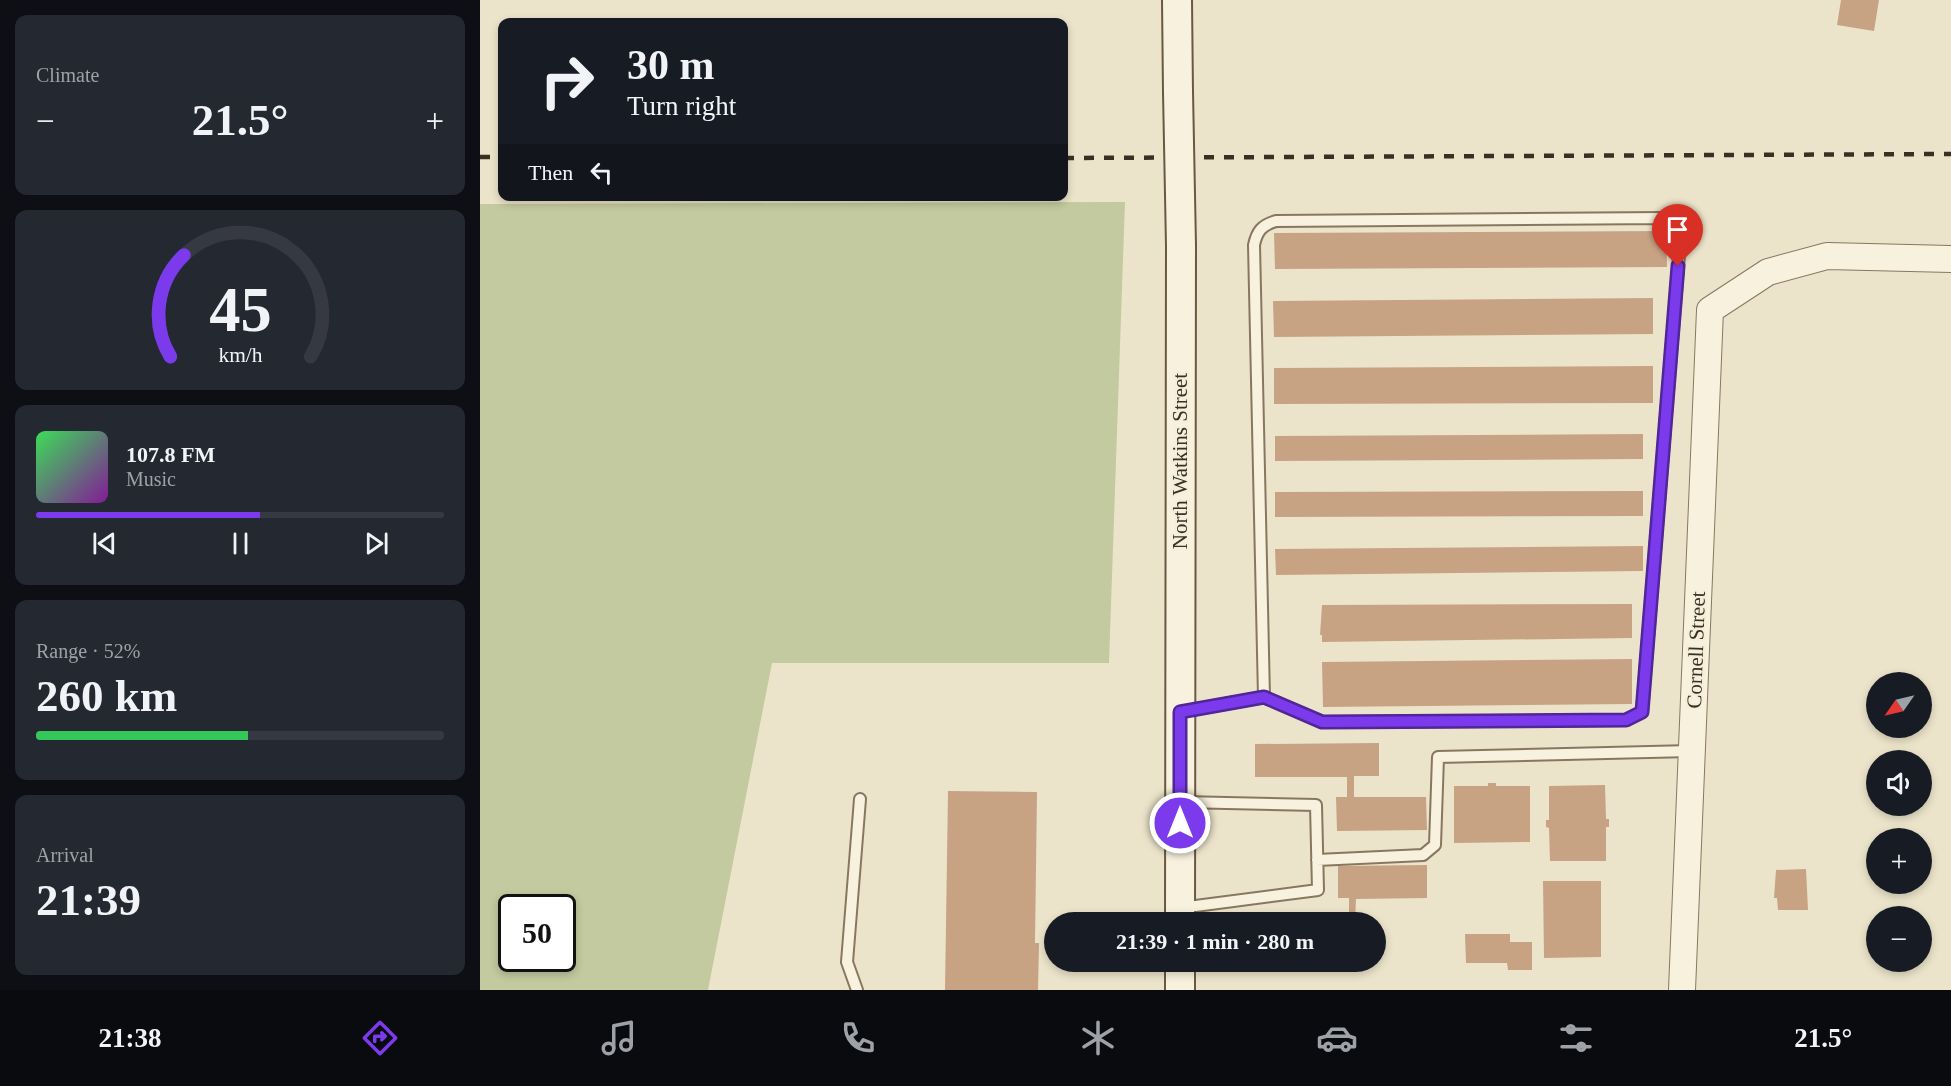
<!DOCTYPE html>
<html lang="en">
<head>
<meta charset="utf-8">
<style>
  :root { --surface:#171b24; --page:#242831; --text:#f1f3f6; --muted:#9ea1a6; --line:#363941; --accent:#7c3aed }
  body { margin:0; font-family:"Times New Roman",serif; background:var(--page); color:var(--text); height:100vh; display:flex; flex-direction:column; font-size:22px; white-space:nowrap }
  * { box-sizing:border-box; margin:0 }
  p { font-size:20px; color:var(--muted) }
  .icon { flex:none; width:33px; height:33px; fill:none; stroke:currentColor; stroke-width:2; stroke-linecap:round; stroke-linejoin:round }
  .map { position:relative; flex:1; overflow:hidden }
  .side { display:flex; flex-direction:column; gap:15px; padding:15px; background:#0d0f14; width:480px }
  .side>* { flex:none }
  .hud { position:absolute; left:18px; top:18px; width:570px; height:183px; border-radius:12px; box-shadow:0 3px 9px #0003; background:#171b24; color:var(--text); overflow:hidden }
  .needle { width:39px; rotate:236deg }
  .buttons { position:absolute; left:1386px; top:672px; display:grid; gap:12px }
  .buttons a { display:grid; place-items:center; width:66px; height:66px; border-radius:50%; background:var(--surface); box-shadow:0 3px 9px #0003; font-size:30px }
  .speed { position:absolute; left:18px; top:894px; display:flex; gap:12px; font-size:30px; font-weight:700; text-align:center }
  .speed>* { display:grid; place-content:center; width:78px; height:78px; border-radius:50%; background:var(--surface); box-shadow:0 3px 9px #0003; line-height:1 }
  .speed .limit { border:3px solid #111; border-radius:9px; background:#fff; color:#111 }
  .pin { position:absolute; display:grid; place-items:center; width:51px; height:51px; color:#fff; margin:-62px -26px; border-radius:50% 50% 50% 0; rotate:-45deg; box-shadow:0 0 6px #0007 }
  .pin .icon { rotate:45deg }
  .me { position:absolute; width:66px; margin:-33px; rotate:0deg; stroke-linejoin:round; filter:drop-shadow(0 0 4px #0008) }
  .turn { display:flex; align-items:center; gap:21px; height:126px; padding:0 30px; font-size:27px }
  .turn .icon { width:78px; height:78px; stroke-width:2.5 }
  .turn b { display:block; font-size:42px; line-height:51px }
  .then { display:flex; align-items:center; height:57px; padding:0 30px; background:#0003; gap:12px; font-size:22px }
  .big { font-size:45px; font-weight:600; line-height:1.1 }
  .side .tile { flex:1; display:flex; flex-direction:column; justify-content:center; gap:9px; min-width:0; padding:0 21px; border-radius:12px; background:var(--page) }
  .side .dial { align-items:center; gap:0 }
  .dial svg { height:156px; overflow:visible; fill:none; stroke:var(--line); stroke-width:7; stroke-linecap:round; text-anchor:middle }
  .dial text { fill:var(--text); stroke:none }
  .song { display:flex; align-items:center; gap:18px }
  .cover { width:72px; height:72px; border-radius:9px; background:linear-gradient(135deg,hsl(130 70% 55%),hsl(290 70% 35%)) }
  .played { height:6px; border-radius:3px; background:linear-gradient(90deg,var(--accent) 55%,var(--line) 55%) }
  .keys { display:flex; justify-content:space-around; direction:ltr }
  .heat { display:flex; justify-content:space-between; align-items:center; font-size:33px; direction:ltr }
  .charge { height:9px; border-radius:4px; background:linear-gradient(90deg,#34c759 52%,var(--line) 0) }
  .trip { position:absolute; left:564px; top:912px; width:342px; height:60px; border-radius:30px; background:var(--surface); box-shadow:0 3px 9px #0003; font-weight:600; line-height:60px; text-align:center }
  .menu { display:flex; height:96px; justify-content:space-around; align-items:center; background:#090b0e; color:var(--muted) }
  .menu .icon { width:42px; height:42px }
  .menu .current { color:var(--accent) }
  .menu b { font-size:27px; color:var(--text) }
  main { display:flex; flex:1; min-height:0 }
  .map>svg:first-child { display:block }
</style>
</head>
<body>
<main>
<section class="side">
<div class="tile"><p>Climate</p>
<div class="heat"><a>−</a><b class="big">21.5°</b><a>+</a></div>
</div>
<div class="tile dial"><svg viewBox="0 0 100 80">
<path d="M14 69A42 42 0 1 1 86 69"/>
<path d="M14 69A42 42 0 0 1 21 17" stroke="#7c3aed"/>
<text x="50" y="56" font-size="32" font-weight="700">45</text>
<text x="50" y="72" font-size="11">km/h</text>
</svg></div>
<div class="tile">
<div class="song"><i class="cover"></i><div><b>107.8 FM</b><p>Music</p></div></div>
<div class="played"></div>
<div class="keys"><svg class="icon" aria-label="previous" viewBox="0 0 24 24"><path d="M18 5L8 12l10 7zM5 5v14"/></svg><svg class="icon" aria-label="pause" viewBox="0 0 24 24"><path d="M8 5v14M16 5v14"/></svg><svg class="icon" aria-label="next" viewBox="0 0 24 24"><path d="M6 5l10 7-10 7zM19 5v14"/></svg></div>
</div>
<div class="tile"><p>Range · 52%</p><b class="big">260 km</b><div class="charge"></div></div>
<div class="tile"><p>Arrival</p><b class="big">21:39</b></div>
</section>
<div class="map">
<svg width="1471" height="990" viewBox="0 0 1471 990">
  <rect width="100%" height="100%" fill="#ece4ca"/>
  <path fill="#c3ca9f" fill-rule="evenodd" d="M645,202L629,663H292L228,990H0V204ZM32,908H82V958H32Z"/>
  <path fill="#c7a383" d="M1361,0H1399L1394,31L1357,25Z
    M1186,231L1187,267L795,269L794,233Z
    M1173,298V334L794,337L793,301Z
    M1173,366V403L794,404V368Z
    M1163,434V459L795,461V436Z
    M1163,491V516L795,517V492Z
    M1163,546V571L796,575L795,549Z
    M1152,604V638L842,642V635H840L842,605Z
    M1152,659V704L843,707L842,662Z
    M899,743V776H874V797H946L947,830L857,831L856,797H867V777H775V744Z
    M1008,783H1016V786H1050V842L974,843V786H1008Z
    M1125,785L1126,819H1129V827H1126V861H1070L1069,828L1066,827V820H1069V786Z
    M468,791L557,792L555,943H559L558,990H465Z
    M947,865V898L876,899L875,922H869V898H858V866Z
    M1326,869L1328,910H1298L1297,898H1294L1296,870Z
    M1063,881H1121V957L1064,958Z
    M896,926H901V959H896Z
    M985,934H1030V942H1052V970H1028L1027,963H986Z"/>
  <g fill="none" stroke-linecap="round" stroke-linejoin="round">
    <defs>
      <path id="service" d="M700,712L784,697L842,722L1146,720L1162,712L1200,243L1194,223L1184,218L796,221C782,225 777,231 774,245L784,697
        M837,860L943,855L955,845L958,757L1211,751
        M700,908L838,890L836,805L701,802
        M377,990L367,962L380,799"/>
      <path id="tertiary" d="M1202,990L1230,310L1288,272L1347,256L1471,259"/>
      <path id="secondary" d="M697,0L698,92
        M700,922L701,246
        M700,962V990"/>
    </defs>
    <use href="#service" stroke="#887760" stroke-width="14"/>
    <use href="#tertiary" stroke="#887760" stroke-width="28"/>
    <use href="#secondary" stroke="#6a5843" stroke-width="32"/>
    <use href="#service" stroke="#f7f1dd" stroke-width="10"/>
    <use href="#tertiary" stroke="#f7f1dd" stroke-width="26"/>
    <use href="#secondary" stroke="#f7f1dd" stroke-width="28"/>
    <path stroke="#3a2f22" stroke-width="4.5" stroke-dasharray="10 10" stroke-linecap="butt" d="M0,157H22
      M584,158L1471,154"/>
    <defs>
      <path id="secondary-bridge" d="M698,92L701,246"/>
    </defs>
    <use href="#secondary-bridge" stroke="#6a5843" stroke-width="32" stroke-linecap="butt"/>
    <use href="#secondary-bridge" stroke="#f7f1dd" stroke-width="28"/>
  </g>
  <g fill="none" stroke-linecap="round" stroke-linejoin="round">
    <defs>
      <path id="route" d="M700,823V712L784,697L842,722L1146,720L1162,712L1198,266"/>
    </defs>
    <use href="#route" stroke="#51269a" stroke-width="15"/>
    <use href="#route" stroke="#7c3aed" stroke-width="10"/>
  </g>
  <g text-anchor="middle" dominant-baseline="central" stroke-width="4.5" stroke-linejoin="round" paint-order="stroke">
    <g font-size="21" fill="#3a2f22" stroke="#f4eeda">
      <text transform="translate(700 461) rotate(-90)">North Watkins Street</text>
      <text transform="translate(1216 650) rotate(-88)">Cornell Street</text>
    </g>
  </g>
</svg>
<div class="buttons">
<a><svg class="needle" viewBox="-14 -14 28 28"><path d="M0-13l5 13h-10z" fill="#e53935"/><path d="M0 13l5-13h-10z" fill="#9ea1a6"/></svg></a>
<a><svg class="icon" aria-label="sound" viewBox="0 0 24 24"><path d="M4 9h4l5-4v14l-5-4H4zM17 9q2 3 0 6"/></svg></a>
<a>+</a>
<a>−</a>
</div>
<div class="speed"><div class="limit">50</div></div>
<div class="pin" style="left:1198px;top:266px;background:#d93025"><svg class="icon" aria-label="arrive" viewBox="0 0 24 24"><path d="M6 21V4h12l-3 4 3 4H6"/></svg></div>
<svg class="me" style="left:700px;top:823px" viewBox="-20 -20 40 40"><circle r="17" fill="#7c3aed" stroke="#fff" stroke-width="3"/><path d="M0-11L8 9 0 5-8 9z" fill="#fff"/></svg>
<div class="trip">21:39 · 1 min · 280 m</div>
<div class="hud">
<div class="turn"><svg class="icon" aria-label="right" viewBox="0 0 24 24"><path d="M7 20v-9h11M14 6l5 5-5 5"/></svg><div><b>30 m</b>Turn right</div></div>
<div class="then">Then<svg class="icon" aria-label="left" viewBox="0 0 24 24"><path d="M17 20v-9H6M10 6l-5 5 5 5"/></svg></div>
</div>
</div>
</main>
<nav class="menu">
<b>21:38</b>
<svg class="icon current" aria-label="directions" viewBox="0 0 24 24"><path d="M12 3l9 9-9 9-9-9zM9 14v-3h6M13 9l2 2-2 2"/></svg>
<svg class="icon" aria-label="music" viewBox="0 0 24 24"><path d="M9 18V5l10-2v13"/><circle cx="6" cy="18" r="3"/><circle cx="16" cy="16" r="3"/></svg>
<svg class="icon" aria-label="phone" viewBox="0 0 24 24"><path d="M5 4h4l2 5-3 2q2 4 5 5l2-3 5 2v4C11 20 4 13 5 4z"/></svg>
<svg class="icon" aria-label="climate" viewBox="0 0 24 24"><path d="M12 3v18M4 7l16 10M4 17L20 7"/></svg>
<svg class="icon" aria-label="car" viewBox="0 0 24 24"><path d="M5 17H2v-5l4-1 3-4h7l3 4 3 1v5h-3M9 17h6M6 11h13"/><circle cx="7" cy="17" r="2"/><circle cx="17" cy="17" r="2"/></svg>
<svg class="icon" aria-label="filters" viewBox="0 0 24 24"><path d="M4 7h16M4 17h16"/><circle cx="9" cy="7" r="2"/><circle cx="15" cy="17" r="2"/></svg>
<b>21.5°</b>
</nav>
</body>
</html>
